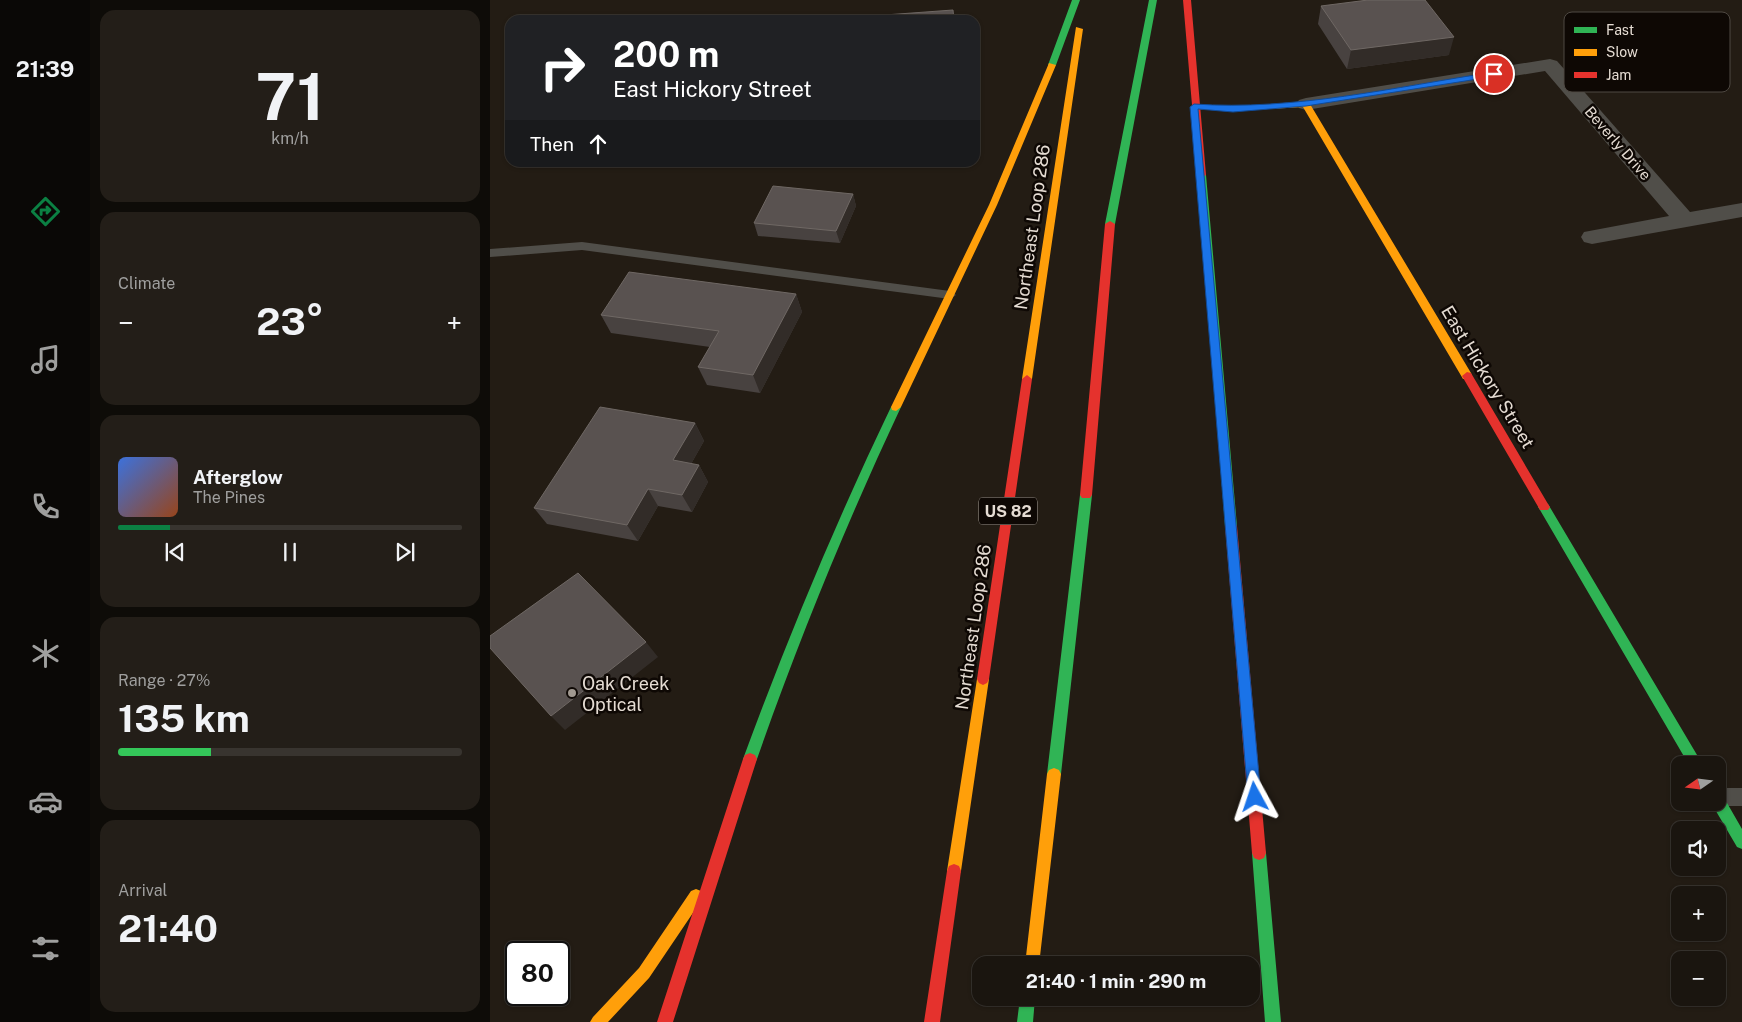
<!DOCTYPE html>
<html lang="en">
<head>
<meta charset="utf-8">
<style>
  :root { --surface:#1a150f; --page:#231e18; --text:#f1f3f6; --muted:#9f9f9e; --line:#38342f; --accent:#0b8043 }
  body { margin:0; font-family:"Public Sans",sans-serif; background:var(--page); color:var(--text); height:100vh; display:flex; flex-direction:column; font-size:19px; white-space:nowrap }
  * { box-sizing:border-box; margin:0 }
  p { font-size:16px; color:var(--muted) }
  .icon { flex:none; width:28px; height:28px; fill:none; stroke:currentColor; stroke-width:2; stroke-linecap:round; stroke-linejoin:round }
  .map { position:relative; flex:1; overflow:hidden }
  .sheet { display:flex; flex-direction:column; gap:10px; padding:10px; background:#0e0c08; width:400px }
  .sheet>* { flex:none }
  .top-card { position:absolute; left:15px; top:15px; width:475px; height:152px; border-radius:15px; box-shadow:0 1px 4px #0004,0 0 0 1px var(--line); background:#202124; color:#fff; overflow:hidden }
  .needle { width:32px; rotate:256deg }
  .controls { position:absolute; left:1181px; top:756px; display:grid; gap:10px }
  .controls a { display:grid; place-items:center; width:55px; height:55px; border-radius:10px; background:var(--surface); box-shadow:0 1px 4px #0004,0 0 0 1px var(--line); font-size:25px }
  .speed { position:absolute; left:15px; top:941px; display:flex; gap:10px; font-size:25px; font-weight:700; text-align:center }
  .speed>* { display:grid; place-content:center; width:65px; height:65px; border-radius:50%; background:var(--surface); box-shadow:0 1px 4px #0004,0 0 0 1px var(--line); line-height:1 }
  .speed .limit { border:2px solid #111; border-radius:8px; background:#fff; color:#111 }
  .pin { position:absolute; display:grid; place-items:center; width:42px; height:42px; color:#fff; margin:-21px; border:2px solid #fff; border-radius:50%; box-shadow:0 1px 5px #0007 }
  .me { position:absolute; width:55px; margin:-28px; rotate:355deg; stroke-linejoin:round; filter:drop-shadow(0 0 4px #0008) }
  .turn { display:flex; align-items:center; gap:18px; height:105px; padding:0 25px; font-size:22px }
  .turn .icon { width:65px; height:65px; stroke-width:2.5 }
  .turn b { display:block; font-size:35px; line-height:42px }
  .then { display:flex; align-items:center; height:48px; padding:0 25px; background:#0003; gap:10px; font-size:19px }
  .big { font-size:38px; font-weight:700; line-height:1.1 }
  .sheet .widget { flex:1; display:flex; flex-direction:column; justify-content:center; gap:8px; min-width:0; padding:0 18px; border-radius:15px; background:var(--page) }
  .sheet .dial { align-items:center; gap:0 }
  .dial b { font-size:65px; line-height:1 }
  .song { display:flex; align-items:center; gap:15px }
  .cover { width:60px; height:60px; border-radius:8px; background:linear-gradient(135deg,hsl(220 70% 55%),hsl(20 70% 35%)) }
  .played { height:5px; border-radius:2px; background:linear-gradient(90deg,var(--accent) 15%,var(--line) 15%) }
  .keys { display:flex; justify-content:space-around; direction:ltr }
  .heat { display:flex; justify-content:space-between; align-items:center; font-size:28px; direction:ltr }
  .charge { height:8px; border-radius:4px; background:linear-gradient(90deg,#34c759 27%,var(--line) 0) }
  .trip { position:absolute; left:482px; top:956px; width:288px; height:50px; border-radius:15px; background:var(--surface); box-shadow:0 1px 4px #0004,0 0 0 1px var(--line); font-weight:700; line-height:50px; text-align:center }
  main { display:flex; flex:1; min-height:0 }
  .menu { display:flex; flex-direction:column; width:90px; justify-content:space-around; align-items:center; background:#0a0806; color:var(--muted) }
  .menu .icon { width:35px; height:35px }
  .menu .selected { color:var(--accent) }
  .menu b { font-size:22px; color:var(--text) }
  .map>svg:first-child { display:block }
</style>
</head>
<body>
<main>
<nav class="menu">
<b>21:39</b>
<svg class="icon selected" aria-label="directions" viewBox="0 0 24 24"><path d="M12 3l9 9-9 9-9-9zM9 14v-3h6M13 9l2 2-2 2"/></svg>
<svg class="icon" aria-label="music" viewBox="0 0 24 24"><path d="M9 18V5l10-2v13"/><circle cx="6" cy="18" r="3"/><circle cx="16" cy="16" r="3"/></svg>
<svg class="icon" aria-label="phone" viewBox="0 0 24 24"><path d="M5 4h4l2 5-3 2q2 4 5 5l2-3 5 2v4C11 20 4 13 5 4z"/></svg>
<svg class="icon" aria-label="climate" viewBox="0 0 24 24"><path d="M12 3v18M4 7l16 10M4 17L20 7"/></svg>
<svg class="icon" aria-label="car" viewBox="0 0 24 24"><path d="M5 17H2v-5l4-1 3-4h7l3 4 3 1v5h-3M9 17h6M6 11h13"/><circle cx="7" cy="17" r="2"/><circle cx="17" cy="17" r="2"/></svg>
<svg class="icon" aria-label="filters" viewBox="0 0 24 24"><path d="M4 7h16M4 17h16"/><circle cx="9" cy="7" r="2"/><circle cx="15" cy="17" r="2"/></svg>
</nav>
<section class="sheet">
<div class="widget dial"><b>71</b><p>km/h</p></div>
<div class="widget"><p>Climate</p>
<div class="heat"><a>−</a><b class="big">23°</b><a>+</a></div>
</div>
<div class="widget">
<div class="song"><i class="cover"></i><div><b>Afterglow</b><p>The Pines</p></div></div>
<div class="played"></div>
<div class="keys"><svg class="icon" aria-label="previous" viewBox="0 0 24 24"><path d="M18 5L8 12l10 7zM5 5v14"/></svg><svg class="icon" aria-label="pause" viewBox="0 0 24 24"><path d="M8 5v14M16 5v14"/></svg><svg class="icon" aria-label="next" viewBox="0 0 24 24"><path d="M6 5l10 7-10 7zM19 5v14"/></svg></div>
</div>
<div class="widget"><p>Range · 27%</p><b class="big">135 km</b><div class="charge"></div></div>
<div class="widget"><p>Arrival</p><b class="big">21:40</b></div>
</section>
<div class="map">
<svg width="1252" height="1022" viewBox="0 0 1252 1022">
  <rect width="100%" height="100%" fill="#231c14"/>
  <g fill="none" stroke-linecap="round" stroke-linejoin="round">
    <path fill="#504e49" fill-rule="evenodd" d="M92,242L460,291L466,295L460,299L92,250L0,257V249Z
      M1228,788H1252V806H1228L1222,803L1228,802Z"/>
    <path fill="#504e49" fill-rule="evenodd" d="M1060,59L1067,61L1200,212L1252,203V217L1102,244L1094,242L1091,237L1094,232L1179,216L1055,71L816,110L809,108L806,104L809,100L816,98Z"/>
    <path fill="#30b455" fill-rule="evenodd" d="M582,0H590L566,65L559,67L558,65Z
      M659,0H667L625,224L620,227L615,224Z
      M712,172L716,175L747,526L745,529H737L735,526L708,175Z
      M406,403L411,407C357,522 309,639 267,759L265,763L260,765L255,763L253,759C297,639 346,522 401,407Z
      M596,491L600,492L602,495L571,774L569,778L564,780L559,778L557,774L590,495L592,492Z
      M1054,502L1058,504L1213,765H1199L1050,510L1048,507L1050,504Z
      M1228,794L1233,796L1252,829V849L1247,847L1223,806L1222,802H1228Z
      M769,846L774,848L776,853L791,1022H775L762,853L764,848Z
      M530,998H545L543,1022H527Z"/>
    <path fill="#ff9f0a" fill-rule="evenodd" d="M586,27L593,29L542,379L537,383L532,379Z
      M559,63L566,65L507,205L411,407L406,411L402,410L401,407L499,205Z
      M816,102L820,104L981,373L982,376L981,379H973L813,107L743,111L704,109L700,107L704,105L743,107Z
      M493,673L497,675L499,679L471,871L469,876L464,878L459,876L457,871L487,679L489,675Z
      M564,768L569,770L571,774L549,965H535L557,774L559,770Z
      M206,889L211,891L213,896L211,901L159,978L118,1022H100L103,1017L149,968L201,891Z"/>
    <path fill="#e5322d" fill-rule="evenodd" d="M693,0H701L716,175L712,178L708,175Z
      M620,221L625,224L602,495L600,498H592L590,495L615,224Z
      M977,372L981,373L1058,504L1060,507L1058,510H1050L972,376Z
      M537,375L542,379L499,679L497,683L493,685L489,683L487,679L532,379Z
      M741,521L745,523L747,526L776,853L774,858L769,860L764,858L762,853L735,526L737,523Z
      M260,753L265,755L267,759L183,1022H167L253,759L255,755Z
      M464,864L469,866L471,871L450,1022H434L457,871L459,866Z"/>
  </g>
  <path fill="#484240" d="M831,6L959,55L857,69L828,24Z
    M363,194L366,206L350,243L268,236L264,223Z
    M306,294L312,312L270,393L217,385L208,367L220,347L121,333L111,315Z
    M205,423L214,441L201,464L209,465L218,482L202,512L168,506L148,541L57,524L44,508Z"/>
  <path fill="#322c28" d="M964,37L959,55L857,69L861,50Z
    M363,194L366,206L350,243L346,231Z
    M306,294L312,312L270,393L263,375Z
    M205,423L214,441L193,478L183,460Z
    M209,465L218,482L202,512L192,495Z
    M158,489L168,506L148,541L137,525Z
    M156,642L168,657L75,730L61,716Z"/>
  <path fill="#595250" stroke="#6f6864" d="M878,0H935L964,37L861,50L831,6Z
    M463,10L464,20H382L381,16Z
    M283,186L363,194L346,231L264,223Z
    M139,272L306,294L263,375L208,367L229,331L111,315Z
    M110,407L205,423L183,460L209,465L192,495L158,489L137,525L44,508Z
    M88,573L156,642L61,716L0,648V636Z"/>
  <path fill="#1a73e8" stroke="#114b97" d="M1004,72L1008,74L1007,76L816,106L743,112L708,109L771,797L769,801L765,803L760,801L758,797L700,107L704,104C804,111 905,87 1004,72Z"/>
  <circle fill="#a19990" stroke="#0e0804" stroke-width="2" cx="82" cy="693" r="5"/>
  <g text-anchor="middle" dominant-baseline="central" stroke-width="5" stroke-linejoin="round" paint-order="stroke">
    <g font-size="15" fill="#e5dcd3" stroke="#0e0804">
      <text transform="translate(1128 143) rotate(49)">Beverly Drive</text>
    </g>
    <rect fill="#0e0804" stroke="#a49c95" stroke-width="1" x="489" y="497.5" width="58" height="27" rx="4"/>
    <g font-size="16" font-weight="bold" fill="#e5dcd3">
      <text x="518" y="511">US 82</text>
    </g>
    <g font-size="18" fill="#e5dcd3" stroke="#0e0804">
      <text transform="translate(542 227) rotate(-82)">Northeast Loop 286</text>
      <text transform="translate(998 377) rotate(59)">East Hickory Street</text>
      <text transform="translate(483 627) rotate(-82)">Northeast Loop 286</text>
    </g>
    <g font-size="18" fill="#e5dcd3" stroke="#0e0804" text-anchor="start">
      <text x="92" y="683">Oak Creek<tspan x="92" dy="21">Optical</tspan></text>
    </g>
  </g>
  <rect x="1074" y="12" width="166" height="80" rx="8" fill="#0e0804" stroke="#4e4842" stroke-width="1"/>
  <rect x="1084" y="27" width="23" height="6" fill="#30b455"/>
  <rect x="1084" y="49" width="23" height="7" fill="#ff9f0a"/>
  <rect x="1084" y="72" width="23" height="6" fill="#e5322d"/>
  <g font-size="14" fill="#e5dcd3">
    <text x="1116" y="35">Fast</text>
    <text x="1116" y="57">Slow</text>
    <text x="1116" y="80">Jam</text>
  </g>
</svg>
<div class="controls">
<a><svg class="needle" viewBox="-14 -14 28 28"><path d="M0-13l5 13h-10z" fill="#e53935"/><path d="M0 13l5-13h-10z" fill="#9f9f9e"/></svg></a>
<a><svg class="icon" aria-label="sound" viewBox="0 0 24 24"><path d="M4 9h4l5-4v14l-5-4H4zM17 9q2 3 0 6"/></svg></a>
<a>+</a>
<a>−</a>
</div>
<div class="speed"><div class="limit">80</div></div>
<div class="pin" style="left:1004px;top:74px;background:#d93025"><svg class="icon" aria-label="arrive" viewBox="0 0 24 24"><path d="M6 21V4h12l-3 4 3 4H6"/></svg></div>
<svg class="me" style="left:765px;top:797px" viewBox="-20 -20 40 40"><path d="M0-17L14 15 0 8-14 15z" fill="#1a73e8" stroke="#fff" stroke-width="4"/></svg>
<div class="trip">21:40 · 1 min · 290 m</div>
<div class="top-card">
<div class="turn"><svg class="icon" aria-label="right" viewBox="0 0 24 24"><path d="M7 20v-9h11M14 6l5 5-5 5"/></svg><div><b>200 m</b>East Hickory Street</div></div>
<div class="then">Then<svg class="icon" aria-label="ahead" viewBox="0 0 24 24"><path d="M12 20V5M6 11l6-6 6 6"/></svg></div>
</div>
</div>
</main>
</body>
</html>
